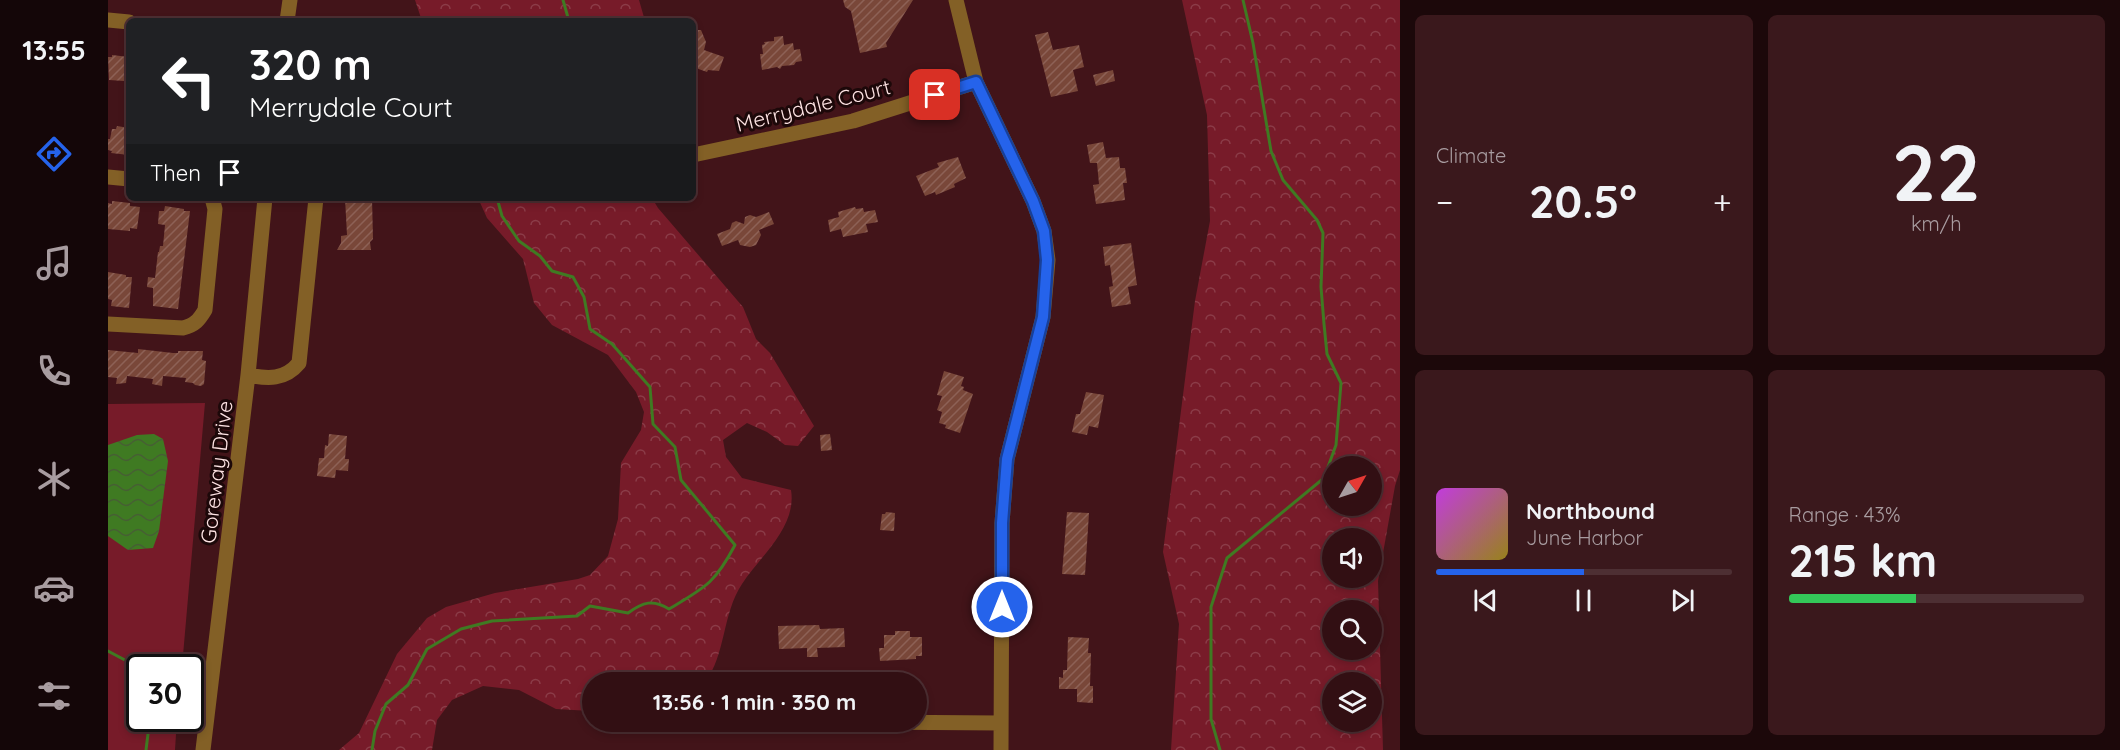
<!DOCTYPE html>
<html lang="en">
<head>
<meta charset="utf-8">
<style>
  :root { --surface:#320f13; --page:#3a181c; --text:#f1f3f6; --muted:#a89ca0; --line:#4d2f33; --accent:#2563eb }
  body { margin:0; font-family:Quicksand,sans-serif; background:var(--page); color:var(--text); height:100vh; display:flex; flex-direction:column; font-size:22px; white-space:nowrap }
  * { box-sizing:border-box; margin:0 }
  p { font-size:20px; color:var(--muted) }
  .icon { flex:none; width:33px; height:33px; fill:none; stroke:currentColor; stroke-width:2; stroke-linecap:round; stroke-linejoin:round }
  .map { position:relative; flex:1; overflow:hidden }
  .panel { display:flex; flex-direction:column; gap:15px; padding:15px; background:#1c080a; width:720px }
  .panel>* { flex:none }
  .hud { position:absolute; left:18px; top:18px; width:570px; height:183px; border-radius:9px; box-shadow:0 3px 9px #0003,0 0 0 2px var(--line); background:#202124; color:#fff; overflow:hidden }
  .needle { width:39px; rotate:51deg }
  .controls { position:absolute; left:1214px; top:456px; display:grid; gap:12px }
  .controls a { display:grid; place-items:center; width:60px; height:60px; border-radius:50%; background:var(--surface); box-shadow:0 3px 9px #0003,0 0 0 2px var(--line); font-size:30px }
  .speed { position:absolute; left:18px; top:654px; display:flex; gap:12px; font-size:30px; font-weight:700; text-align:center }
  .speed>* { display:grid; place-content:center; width:78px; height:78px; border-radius:50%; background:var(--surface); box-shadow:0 3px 9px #0003,0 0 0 2px var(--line); line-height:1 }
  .speed .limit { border:3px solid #111; border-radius:9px; background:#fff; color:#111 }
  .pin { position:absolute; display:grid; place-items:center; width:51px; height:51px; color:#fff; margin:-26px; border-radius:12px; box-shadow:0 3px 9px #0006 }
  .me { position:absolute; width:66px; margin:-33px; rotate:0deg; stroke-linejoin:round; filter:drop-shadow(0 0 4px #0008) }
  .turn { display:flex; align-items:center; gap:21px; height:126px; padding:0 24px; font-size:27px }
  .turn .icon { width:78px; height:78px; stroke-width:2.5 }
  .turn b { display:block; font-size:42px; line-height:51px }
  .then { display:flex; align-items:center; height:57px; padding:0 24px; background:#0003; gap:12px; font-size:22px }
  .big { font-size:45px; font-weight:800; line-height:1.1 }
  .panel .card { flex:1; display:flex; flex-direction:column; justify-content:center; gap:9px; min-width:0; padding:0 21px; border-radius:9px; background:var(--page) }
  .panel .dial { align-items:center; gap:0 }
  .dial b { font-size:78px; line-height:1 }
  .song { display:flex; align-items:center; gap:18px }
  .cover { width:72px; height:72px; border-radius:9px; background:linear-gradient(135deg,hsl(290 70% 55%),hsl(50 70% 35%)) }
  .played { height:6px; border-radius:3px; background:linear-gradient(90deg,var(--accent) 50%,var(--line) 50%) }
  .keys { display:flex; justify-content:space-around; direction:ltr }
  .heat { display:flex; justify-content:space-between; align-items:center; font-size:33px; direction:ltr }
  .charge { height:9px; border-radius:4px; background:linear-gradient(90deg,#34c759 43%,var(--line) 0) }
  .panel .tiles { flex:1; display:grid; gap:15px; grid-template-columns:repeat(2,1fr) }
  .trip { position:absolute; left:474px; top:672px; width:345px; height:60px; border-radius:30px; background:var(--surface); box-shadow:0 3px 9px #0003,0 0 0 2px var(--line); font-weight:800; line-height:60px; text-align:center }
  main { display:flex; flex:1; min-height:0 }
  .menu { display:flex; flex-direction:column; width:108px; justify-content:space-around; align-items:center; background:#140608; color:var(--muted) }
  .menu .icon { width:42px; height:42px }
  .menu .current { color:var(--accent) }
  .menu b { font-size:27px; color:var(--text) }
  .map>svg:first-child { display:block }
</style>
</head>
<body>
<main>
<nav class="menu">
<b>13:55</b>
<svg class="icon current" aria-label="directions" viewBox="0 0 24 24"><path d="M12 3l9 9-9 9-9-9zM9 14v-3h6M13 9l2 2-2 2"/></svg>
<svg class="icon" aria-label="music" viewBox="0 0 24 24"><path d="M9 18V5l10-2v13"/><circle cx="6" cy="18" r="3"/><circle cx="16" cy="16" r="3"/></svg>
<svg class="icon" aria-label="phone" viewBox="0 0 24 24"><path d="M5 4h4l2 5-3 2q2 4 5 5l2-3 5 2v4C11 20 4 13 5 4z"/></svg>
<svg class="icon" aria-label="climate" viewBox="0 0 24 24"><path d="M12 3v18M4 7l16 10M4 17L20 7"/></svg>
<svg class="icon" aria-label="car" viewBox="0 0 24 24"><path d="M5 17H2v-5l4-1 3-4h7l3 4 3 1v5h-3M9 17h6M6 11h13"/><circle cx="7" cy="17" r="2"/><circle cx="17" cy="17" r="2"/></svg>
<svg class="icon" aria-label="filters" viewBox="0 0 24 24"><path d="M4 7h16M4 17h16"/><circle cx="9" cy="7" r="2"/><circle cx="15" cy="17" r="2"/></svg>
</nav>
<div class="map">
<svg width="1292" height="750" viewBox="0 0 1292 750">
  <defs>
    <pattern id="forest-crowns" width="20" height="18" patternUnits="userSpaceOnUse" patternTransform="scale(1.5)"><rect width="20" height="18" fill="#771b29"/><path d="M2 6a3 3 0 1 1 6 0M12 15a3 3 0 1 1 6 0" fill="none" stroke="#8b3c48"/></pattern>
    <pattern id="water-waves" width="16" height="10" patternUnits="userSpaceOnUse" patternTransform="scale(1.5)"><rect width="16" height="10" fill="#3f7a22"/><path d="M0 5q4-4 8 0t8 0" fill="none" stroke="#465f33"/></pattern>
    <pattern id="building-hatch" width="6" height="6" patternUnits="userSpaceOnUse" patternTransform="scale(1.5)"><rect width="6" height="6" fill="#794739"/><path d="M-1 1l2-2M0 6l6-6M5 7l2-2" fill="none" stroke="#8d6156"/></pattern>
  </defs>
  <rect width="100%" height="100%" fill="#421419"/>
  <path fill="url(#forest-crowns)" fill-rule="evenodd" d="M307,0H531L537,21H314Z
    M1074,0H1292V470L1287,486L1270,581L1275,750H1063L1071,624L1055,552L1087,301L1102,221L1099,115ZM1224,466H1263V506H1224ZM1224,538H1263V578H1224ZM1224,610H1263V650H1224ZM1224,682H1263V722H1224Z
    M370,198H544L550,208L635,307L648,339L662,353L706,426L690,446L677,445L659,432L639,423L615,440L618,457L634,478L683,490C689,527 653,555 634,584C614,614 618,655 597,682H484V711H483L448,709L411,690L375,686L344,700L329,720L324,750H231L251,733L289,654L319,618L338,607L387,593L470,579L482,575L500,556L510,519L513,463L533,430L536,412L528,392L500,355L444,325L426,303L415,259L379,218Z"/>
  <path fill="#771b29" d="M97,403L74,667L32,668V718L69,719L67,750H0V404Z"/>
  <path fill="url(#water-waves)" d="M46,434L55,439L60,461L51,531L45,548L20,550L0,536V445L29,435Z"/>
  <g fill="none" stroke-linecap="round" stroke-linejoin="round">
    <path stroke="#3f7a22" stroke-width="3" d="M455,0L461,21
      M464,21L468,18V21
      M0,651L32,668
      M38,750L42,718
      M264,750L267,731L278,704L300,685L319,649L353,629L384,621L469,616L482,606L520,613C535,602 545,599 561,609C598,587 607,583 627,545L573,480L567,447L545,424L542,387L504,344L482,329L476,297L465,277L444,271L432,256L411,241L394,216L389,198
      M1112,750L1103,719V607L1119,558L1216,478L1228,445L1233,383L1219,354L1216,324L1213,287L1215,233L1209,220L1175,180L1163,151L1145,43L1135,0"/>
  </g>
  <path fill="url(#building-hatch)" d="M735,0H805L778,43L779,47L752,53L743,11L737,7Z
    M585,30H593L598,42L596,50L616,57L611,71L600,70L599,72L585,67Z
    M940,32L945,50L971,45L976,67L965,70L970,91L943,97L927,35Z
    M675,36L676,45L685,43L686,50L692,49L694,61L688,62L686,65L674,66L672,69L669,67L654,70L652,54H655L654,45L657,44L656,42L666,41V37Z
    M4,55L21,57V77L16,81L1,80L0,57H4Z
    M1005,70L1007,81L988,86L985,75Z
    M9,126L21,128V155L3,153L4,151L0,150V139H2L4,129H8Z
    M995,142L998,158L1011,157L1012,168H1017L1019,183H1015L1017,200L988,204L985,185L991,184L989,163H982L979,145Z
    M850,157L858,178L846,184L847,187L828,195L827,192L817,196L808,176L831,167L829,163Z
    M237,198H264L265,239L262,242L263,250H229L233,243V236L239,235Z
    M4,201L22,203V206L32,207L29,229L22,228V231L0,229V203L4,204Z
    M57,206L76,209V211H82L70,309L45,306V288L39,287L40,277L47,278L50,252H51L52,246H55L57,225L50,224L51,211H56Z
    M747,207L748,209L755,208L756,212L767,210L770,222L758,224L760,232L735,237L733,229L722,232L720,220L731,217L730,212Z
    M661,212L666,224L651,230L653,235L648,245L642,247L632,245L630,240L614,246L609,234L622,229L624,223L628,221L636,224L637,217L642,215L648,217Z
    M1023,243L1029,285L1020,287L1023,304L1004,307L1001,287L1005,286L1002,265L997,266L995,247Z
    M0,272L18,275V277H24L21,308L3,306L4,300L0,299Z
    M30,349L65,353H70V351H95L94,360L98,361L96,384L93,386L87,385L85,383L77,382L78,378L55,376L54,386L44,384L45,379L19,376L18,383L8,384L9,378L0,377V350L30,353Z
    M836,371L856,377L853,386L856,387L855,390L865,394L852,433L837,428L838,425L831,423L834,412L829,410L834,396L829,395Z
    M978,392L996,395L990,428L981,426L979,435L964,432L968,414H972Z
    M221,434L239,436L237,459H241L240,471L228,470L227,478L209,476L211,458H216L217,445L220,446Z
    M722,434L724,450L713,451L712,435Z
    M778,512L787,513L786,531L772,530L774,514H777Z
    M959,512L981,513L977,575L954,574Z
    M711,625L712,629L736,628L737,647L709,648L710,657H699V648L671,649L670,626Z
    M787,631H802V637H814V656H808V659L772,661L771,648H776V635H787Z
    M960,637L981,638L980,653H983L982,686H985V703L969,702V689H951V677L955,678V670H959Z"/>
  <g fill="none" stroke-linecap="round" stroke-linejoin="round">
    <path stroke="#836026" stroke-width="15" d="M848,0L868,82L925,201L936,231L940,260L935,317L899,459L894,523L893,750
      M0,20L21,22
      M179,21L182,0
      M585,155L745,121L868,82
      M0,177L21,179
      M0,324L75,328C87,325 91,320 97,310L107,209L104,198
      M140,375C160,379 177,380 191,363L208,198
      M755,722L893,723
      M95,750L140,375L157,198"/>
  </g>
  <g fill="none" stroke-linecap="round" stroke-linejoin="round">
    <defs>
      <path id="route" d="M827,95L868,82L925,201L936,231L939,260L935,317L899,459L894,523V607"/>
    </defs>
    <use href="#route" stroke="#184099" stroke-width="15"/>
    <use href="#route" stroke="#2563eb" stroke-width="10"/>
  </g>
  <g text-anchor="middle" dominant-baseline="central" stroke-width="6" stroke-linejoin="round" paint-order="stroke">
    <g font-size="21" fill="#fde3e3" stroke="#1c0809">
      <text transform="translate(705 105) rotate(-14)">Merrydale Court</text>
      <text transform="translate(108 472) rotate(-83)">Goreway Drive</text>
    </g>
  </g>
</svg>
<div class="controls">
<a><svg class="needle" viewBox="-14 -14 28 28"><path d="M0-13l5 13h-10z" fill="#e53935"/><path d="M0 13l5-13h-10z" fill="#a89ca0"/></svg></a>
<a><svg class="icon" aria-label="sound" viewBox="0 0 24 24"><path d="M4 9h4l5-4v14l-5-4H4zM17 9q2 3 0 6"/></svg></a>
<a><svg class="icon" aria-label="search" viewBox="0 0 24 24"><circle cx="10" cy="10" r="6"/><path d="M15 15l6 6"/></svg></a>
<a><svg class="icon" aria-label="layers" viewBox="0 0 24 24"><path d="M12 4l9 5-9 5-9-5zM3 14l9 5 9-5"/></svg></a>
</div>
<div class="speed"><div class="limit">30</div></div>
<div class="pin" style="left:827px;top:95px;background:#d93025"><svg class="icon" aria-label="arrive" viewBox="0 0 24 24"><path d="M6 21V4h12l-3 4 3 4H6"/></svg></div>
<svg class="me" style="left:894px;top:607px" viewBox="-20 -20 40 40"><circle r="17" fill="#2563eb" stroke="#fff" stroke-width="3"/><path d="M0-11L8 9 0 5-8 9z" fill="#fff"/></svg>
<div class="trip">13:56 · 1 min · 350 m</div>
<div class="hud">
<div class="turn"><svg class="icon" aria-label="left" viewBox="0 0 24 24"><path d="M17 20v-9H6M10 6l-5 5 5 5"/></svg><div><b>320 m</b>Merrydale Court</div></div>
<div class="then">Then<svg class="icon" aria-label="arrive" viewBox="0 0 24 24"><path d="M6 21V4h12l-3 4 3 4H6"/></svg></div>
</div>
</div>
<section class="panel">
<div class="tiles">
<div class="card"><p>Climate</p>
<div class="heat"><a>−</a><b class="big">20.5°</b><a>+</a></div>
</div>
<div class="card dial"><b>22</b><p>km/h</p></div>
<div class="card">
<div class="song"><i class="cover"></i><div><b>Northbound</b><p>June Harbor</p></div></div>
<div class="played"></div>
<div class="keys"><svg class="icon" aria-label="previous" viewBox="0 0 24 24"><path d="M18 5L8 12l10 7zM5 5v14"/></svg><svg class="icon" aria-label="pause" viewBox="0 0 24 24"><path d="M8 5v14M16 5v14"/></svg><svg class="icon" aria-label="next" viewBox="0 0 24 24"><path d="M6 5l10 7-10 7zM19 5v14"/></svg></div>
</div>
<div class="card"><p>Range · 43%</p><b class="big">215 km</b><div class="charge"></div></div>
</div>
</section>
</main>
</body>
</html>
